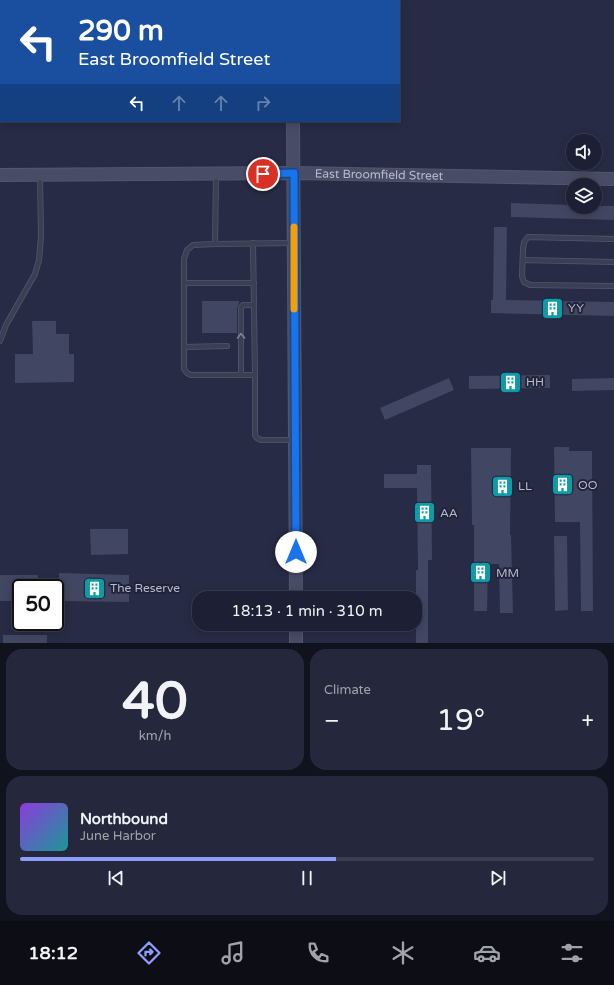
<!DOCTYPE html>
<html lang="en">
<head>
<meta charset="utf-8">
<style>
  :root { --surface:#1d2034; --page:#25283c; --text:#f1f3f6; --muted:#a0a3ac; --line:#3b3e4f; --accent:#909cfb }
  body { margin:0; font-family:"Varela Round",sans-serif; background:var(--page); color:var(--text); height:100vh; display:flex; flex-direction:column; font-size:15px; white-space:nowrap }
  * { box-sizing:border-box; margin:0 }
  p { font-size:13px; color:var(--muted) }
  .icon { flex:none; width:22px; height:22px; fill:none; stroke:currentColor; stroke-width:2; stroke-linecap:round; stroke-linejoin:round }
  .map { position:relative; height:643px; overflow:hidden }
  .sheet { display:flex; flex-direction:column; gap:6px; padding:6px; background:#10121d; flex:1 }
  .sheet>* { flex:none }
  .guide { position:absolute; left:0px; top:0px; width:400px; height:122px; box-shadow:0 2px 10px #0003,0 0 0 1px var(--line); background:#1a4fa0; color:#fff; overflow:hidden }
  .controls { position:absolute; left:566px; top:134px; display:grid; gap:8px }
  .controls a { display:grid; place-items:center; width:36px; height:36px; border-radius:50%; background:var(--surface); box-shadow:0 2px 10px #0003,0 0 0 1px var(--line); font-size:20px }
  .speed { position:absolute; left:12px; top:579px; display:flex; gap:8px; font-size:20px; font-weight:700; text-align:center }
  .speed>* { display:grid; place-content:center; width:52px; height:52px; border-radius:50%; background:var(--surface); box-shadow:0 2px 10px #0003,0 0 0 1px var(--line); line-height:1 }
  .speed .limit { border:2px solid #111; border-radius:6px; background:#fff; color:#111 }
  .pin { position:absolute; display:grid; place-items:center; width:34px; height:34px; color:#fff; margin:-17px; border:2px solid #fff; border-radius:50%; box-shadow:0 1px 4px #0007 }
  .me { position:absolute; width:44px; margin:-22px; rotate:0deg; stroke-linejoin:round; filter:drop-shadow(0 0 3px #0008) }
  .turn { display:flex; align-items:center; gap:14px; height:84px; padding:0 12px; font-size:18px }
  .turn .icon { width:52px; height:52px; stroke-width:2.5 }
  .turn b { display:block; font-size:28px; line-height:34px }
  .lanes { display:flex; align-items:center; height:38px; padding:0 12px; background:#0003; justify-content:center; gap:20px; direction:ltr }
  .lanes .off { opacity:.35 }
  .big { font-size:30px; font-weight:600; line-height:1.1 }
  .sheet .card { flex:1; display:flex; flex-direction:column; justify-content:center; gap:6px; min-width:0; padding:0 14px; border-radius:16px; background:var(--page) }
  .sheet .dial { align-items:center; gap:0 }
  .dial b { font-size:52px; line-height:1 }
  .song { display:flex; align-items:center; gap:12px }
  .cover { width:48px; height:48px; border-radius:6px; background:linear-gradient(135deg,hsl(270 70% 55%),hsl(180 70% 35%)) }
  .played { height:4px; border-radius:2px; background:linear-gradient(90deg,var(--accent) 55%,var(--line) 55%) }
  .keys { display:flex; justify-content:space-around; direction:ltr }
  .heat { display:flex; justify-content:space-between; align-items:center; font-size:22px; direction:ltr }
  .sheet .tiles { flex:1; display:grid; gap:6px; grid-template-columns:1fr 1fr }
  .card:last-child { grid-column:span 2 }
  .trip { position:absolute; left:192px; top:591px; width:230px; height:40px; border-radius:16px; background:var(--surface); box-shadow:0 2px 10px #0003,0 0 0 1px var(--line); font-weight:600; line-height:40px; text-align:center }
  .menu { display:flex; height:64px; justify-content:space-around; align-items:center; background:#0c0d15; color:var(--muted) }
  .menu .icon { width:28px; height:28px }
  .menu .on { color:var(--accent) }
  .menu b { font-size:18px; color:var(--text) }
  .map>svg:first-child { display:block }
</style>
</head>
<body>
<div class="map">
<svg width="614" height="643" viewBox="0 0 614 643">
  <rect width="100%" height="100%" fill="#272b45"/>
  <path fill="#414662" d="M511,203L573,205V207H595V206H614V220L511,217Z
    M494,227H507L506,300L614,302V316L491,313V300H493Z
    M202,301H239V304L237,308V333H202Z
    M32,321H56V334H69V354H74V382L15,383V354H33Z
    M550,375V388L469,389V376Z
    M449,378L454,390L385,420L380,408Z
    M614,378V390L572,391V379Z
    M554,447H569V451H592L593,611H581L580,522H555Z
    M471,448H511L510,535H511L513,613H500L499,564H488L487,611H474V525H472Z
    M417,465H431L432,560H428V643H416V570H418L417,488H384V474H417Z
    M90,529H128V554L91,555Z
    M554,536H567L568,610L555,611Z
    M59,573L129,575V602L59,601Z
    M0,575H38V588H21V601H0Z
    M3,635H47V643H3Z"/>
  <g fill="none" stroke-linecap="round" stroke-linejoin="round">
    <defs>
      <path id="lane" d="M216,174L215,244L293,243
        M614,239L528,237L524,242L523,249L522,276L524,282L530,285L614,286
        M253,243L255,375
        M215,244L193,245L187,250L184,259V369L187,373L191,375H255V435L257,438L261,440H294
        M523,260L614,262
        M184,283H254
        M0,341L6,325L35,274L39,260L41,237L40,176
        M184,347L227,346
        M241,375V308L243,305H254"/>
      <g id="secondary">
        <path d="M293,0V1"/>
        <path d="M293,121L296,598"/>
        <path id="s1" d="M0,175L294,173L614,179"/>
        <path d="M296,624V643"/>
      </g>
    </defs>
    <use href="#lane" stroke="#54566c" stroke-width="6"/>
    <use href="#secondary" stroke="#54566c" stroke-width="14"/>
    <use href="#lane" stroke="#3b3f54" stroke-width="4.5"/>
    <use href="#secondary" stroke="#494c67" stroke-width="12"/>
  </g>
  <defs><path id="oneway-chevron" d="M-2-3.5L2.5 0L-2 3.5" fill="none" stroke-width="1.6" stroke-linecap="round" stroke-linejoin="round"/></defs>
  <use stroke="#808397" href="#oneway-chevron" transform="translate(241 336) rotate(-90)"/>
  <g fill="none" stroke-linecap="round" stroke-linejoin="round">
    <defs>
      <path id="route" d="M263,174L294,173L296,552"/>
    </defs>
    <use href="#route" stroke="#114b97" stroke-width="10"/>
    <use href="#route" stroke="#1a73e8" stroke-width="7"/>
    <path stroke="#f59e0b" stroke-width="7" d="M294,227V309"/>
  </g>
  <defs>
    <symbol id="building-square" viewBox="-11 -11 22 22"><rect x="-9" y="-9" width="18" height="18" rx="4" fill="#0f9aa8" stroke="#20233a"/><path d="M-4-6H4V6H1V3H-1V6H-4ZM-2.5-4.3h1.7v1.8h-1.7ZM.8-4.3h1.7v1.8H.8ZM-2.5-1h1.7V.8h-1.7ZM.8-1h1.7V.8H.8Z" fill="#fff"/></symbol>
  </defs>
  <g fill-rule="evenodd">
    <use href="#building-square" x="540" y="296" width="25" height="25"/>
    <use href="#building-square" x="498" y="370" width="25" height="25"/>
    <use href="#building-square" x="550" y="472" width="25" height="25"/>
    <use href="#building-square" x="490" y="474" width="25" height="25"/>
    <use href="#building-square" x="412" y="500" width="25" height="25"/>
    <use href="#building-square" x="468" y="560" width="25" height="25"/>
    <use href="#building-square" x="82" y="576" width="25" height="25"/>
  </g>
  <g text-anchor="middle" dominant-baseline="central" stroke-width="4" stroke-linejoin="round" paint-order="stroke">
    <g font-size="12" fill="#b9bbcd" stroke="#20233a">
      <text stroke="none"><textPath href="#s1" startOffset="379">East Broomfield Street</textPath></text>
    </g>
    <g font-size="12" fill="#b9bbcd" stroke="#20233a" text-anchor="start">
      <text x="568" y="308">YY</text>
      <text x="526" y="382">HH</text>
      <text x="578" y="485">OO</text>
      <text x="518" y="486">LL</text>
      <text x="440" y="513">AA</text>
      <text x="496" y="573">MM</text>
      <text x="110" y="588">The Reserve</text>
    </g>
  </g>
</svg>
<div class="controls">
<a><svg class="icon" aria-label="sound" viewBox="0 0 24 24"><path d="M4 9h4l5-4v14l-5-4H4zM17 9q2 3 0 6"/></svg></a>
<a><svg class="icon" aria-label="layers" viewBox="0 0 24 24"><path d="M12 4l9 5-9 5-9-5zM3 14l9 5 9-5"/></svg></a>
</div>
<div class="speed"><div class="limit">50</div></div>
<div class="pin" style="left:263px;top:174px;background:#d93025"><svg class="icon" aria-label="arrive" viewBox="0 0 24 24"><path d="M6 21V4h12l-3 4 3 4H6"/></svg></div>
<svg class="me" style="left:296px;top:552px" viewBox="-20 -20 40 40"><circle r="19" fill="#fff"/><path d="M0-13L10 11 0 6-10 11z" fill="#1a73e8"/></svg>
<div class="trip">18:13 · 1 min · 310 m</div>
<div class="guide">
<div class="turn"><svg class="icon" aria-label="left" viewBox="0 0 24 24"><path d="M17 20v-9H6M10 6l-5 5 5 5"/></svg><div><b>290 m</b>East Broomfield Street</div></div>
<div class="lanes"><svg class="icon" aria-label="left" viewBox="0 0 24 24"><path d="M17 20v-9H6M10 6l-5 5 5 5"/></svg><svg class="icon off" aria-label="ahead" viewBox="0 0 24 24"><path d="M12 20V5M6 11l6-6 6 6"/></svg><svg class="icon off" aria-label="ahead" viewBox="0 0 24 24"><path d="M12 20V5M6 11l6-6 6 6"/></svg><svg class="icon off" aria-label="right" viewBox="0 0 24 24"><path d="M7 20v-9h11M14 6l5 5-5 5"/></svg></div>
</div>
</div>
<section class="sheet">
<div class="tiles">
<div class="card dial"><b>40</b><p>km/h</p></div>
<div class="card"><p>Climate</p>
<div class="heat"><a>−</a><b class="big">19°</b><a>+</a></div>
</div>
<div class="card">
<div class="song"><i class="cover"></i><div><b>Northbound</b><p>June Harbor</p></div></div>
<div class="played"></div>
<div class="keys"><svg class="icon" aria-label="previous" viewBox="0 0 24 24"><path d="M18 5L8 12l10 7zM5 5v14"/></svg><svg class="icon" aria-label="pause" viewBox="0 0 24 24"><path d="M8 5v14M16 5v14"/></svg><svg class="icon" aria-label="next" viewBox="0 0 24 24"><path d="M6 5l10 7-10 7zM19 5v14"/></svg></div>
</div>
</div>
</section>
<nav class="menu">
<b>18:12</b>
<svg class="icon on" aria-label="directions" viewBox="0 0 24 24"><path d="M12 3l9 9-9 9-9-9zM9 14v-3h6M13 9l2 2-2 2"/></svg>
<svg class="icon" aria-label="music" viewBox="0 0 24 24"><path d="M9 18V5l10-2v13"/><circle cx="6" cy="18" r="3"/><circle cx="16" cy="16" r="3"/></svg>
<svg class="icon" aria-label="phone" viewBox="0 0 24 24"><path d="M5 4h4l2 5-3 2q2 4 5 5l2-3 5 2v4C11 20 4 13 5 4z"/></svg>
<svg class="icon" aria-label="climate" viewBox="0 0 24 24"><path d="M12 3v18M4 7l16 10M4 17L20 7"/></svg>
<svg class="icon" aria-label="car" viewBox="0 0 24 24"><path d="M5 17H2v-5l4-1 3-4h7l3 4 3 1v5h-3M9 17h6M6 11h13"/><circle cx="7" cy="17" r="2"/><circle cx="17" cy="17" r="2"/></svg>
<svg class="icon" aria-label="filters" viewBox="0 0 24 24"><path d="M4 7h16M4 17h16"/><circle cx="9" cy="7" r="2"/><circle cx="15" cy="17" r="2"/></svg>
</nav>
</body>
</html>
